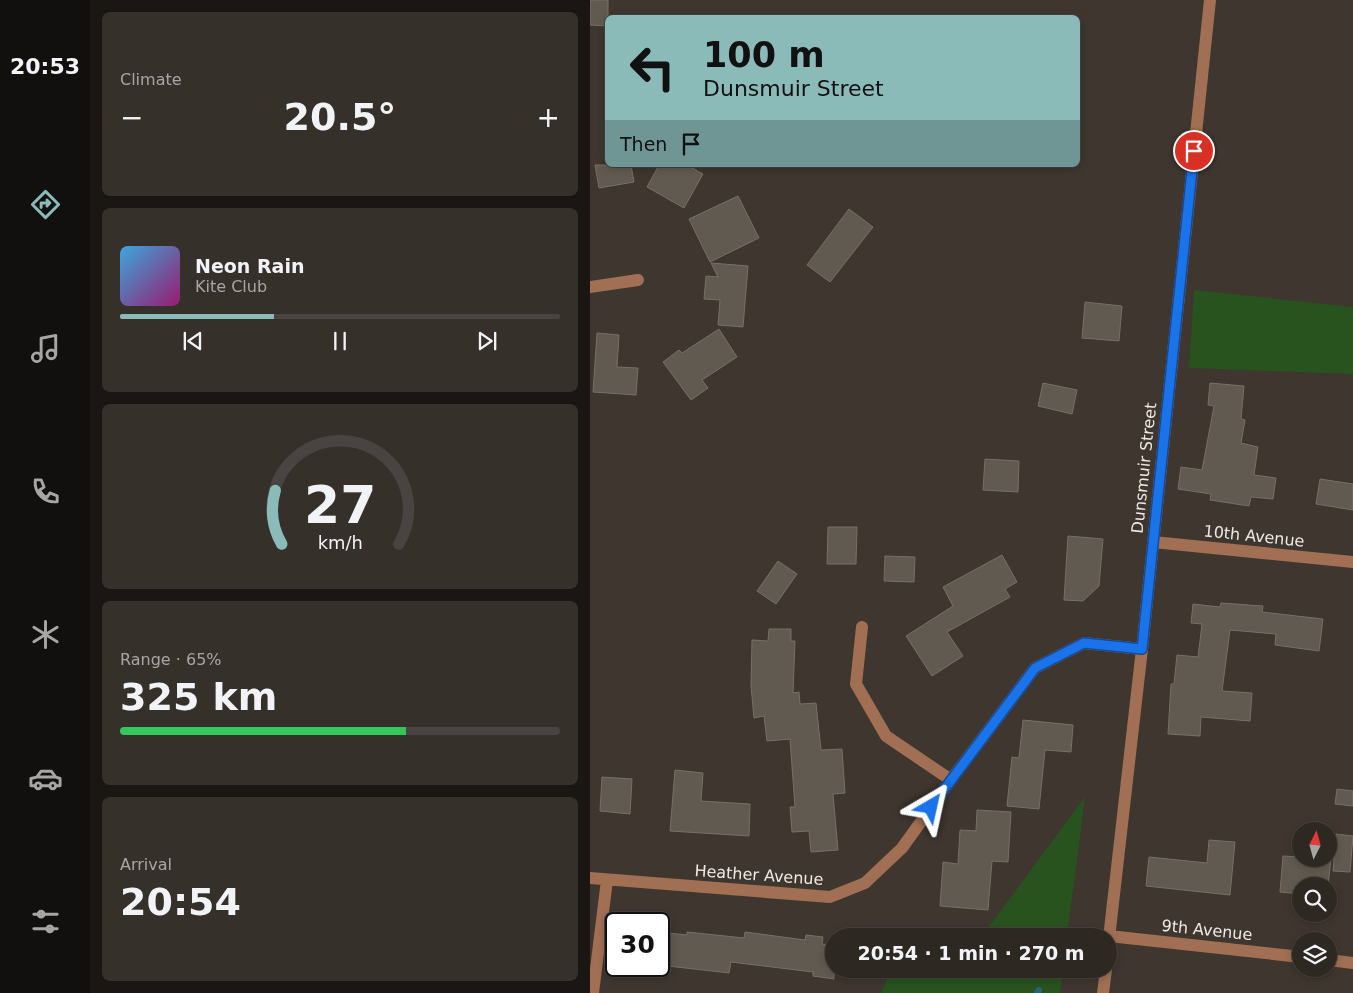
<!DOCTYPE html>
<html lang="en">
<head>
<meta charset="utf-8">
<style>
  :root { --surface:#2e2823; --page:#36302b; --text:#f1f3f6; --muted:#a7a6a6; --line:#494441; --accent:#8bbbb9 }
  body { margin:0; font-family:"DejaVu Sans",sans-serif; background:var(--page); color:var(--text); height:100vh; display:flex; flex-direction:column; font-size:19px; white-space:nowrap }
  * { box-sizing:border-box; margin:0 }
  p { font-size:16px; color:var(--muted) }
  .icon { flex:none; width:28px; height:28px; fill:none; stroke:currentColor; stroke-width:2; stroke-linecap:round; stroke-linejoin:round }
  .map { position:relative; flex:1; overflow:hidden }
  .panel { display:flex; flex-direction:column; gap:12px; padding:12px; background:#191613; width:500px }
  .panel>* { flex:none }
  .hud { position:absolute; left:15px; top:15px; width:475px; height:152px; border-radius:8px; box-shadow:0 2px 8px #0003,0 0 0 1px var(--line); background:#8bbbb9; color:#111; overflow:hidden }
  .needle { width:32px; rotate:6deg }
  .controls { position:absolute; left:702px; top:822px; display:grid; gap:10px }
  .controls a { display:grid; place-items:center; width:45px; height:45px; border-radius:50%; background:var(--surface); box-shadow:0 2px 8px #0003,0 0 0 1px var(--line); font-size:25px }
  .speed { position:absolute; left:15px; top:912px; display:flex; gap:10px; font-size:25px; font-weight:700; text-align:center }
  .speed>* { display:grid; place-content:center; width:65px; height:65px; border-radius:50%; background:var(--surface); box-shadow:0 2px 8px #0003,0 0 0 1px var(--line); line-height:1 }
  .speed .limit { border:2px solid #111; border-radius:8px; background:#fff; color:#111 }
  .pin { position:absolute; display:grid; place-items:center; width:42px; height:42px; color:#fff; margin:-21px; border:2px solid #fff; border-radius:50%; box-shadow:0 1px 5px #0007 }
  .me { position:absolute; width:55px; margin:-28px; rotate:36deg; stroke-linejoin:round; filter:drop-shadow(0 0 4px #0008) }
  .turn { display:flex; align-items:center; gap:18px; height:105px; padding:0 15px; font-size:22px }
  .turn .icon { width:65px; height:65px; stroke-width:2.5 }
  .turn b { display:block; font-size:35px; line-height:42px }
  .then { display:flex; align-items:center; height:48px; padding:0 15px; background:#0003; gap:10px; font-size:19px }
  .big { font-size:38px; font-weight:600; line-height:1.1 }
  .panel .widget { flex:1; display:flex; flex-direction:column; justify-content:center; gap:8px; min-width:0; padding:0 18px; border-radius:8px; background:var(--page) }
  .panel .dial { align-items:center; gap:0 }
  .dial svg { height:130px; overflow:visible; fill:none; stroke:var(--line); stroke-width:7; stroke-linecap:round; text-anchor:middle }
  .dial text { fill:var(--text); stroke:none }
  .song { display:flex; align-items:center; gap:15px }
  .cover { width:60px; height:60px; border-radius:8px; background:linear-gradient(135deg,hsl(200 70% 55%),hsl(320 70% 35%)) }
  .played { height:5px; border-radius:2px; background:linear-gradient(90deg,var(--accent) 35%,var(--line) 35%) }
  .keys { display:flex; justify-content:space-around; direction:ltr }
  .heat { display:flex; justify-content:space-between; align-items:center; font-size:28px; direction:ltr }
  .charge { height:8px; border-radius:4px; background:linear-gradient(90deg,#34c759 65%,var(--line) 0) }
  .trip { position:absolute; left:235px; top:928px; width:292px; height:50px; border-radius:25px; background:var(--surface); box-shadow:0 2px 8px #0003,0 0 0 1px var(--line); font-weight:600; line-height:50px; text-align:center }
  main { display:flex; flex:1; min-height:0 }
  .tabs { display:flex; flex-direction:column; width:90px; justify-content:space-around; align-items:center; background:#12100e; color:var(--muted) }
  .tabs .icon { width:35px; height:35px }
  .tabs .active { color:var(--accent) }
  .tabs b { font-size:22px; color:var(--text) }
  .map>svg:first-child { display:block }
</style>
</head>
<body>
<main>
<nav class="tabs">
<b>20:53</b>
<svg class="icon active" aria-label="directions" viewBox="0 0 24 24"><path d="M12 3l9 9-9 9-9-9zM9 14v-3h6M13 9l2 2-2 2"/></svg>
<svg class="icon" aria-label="music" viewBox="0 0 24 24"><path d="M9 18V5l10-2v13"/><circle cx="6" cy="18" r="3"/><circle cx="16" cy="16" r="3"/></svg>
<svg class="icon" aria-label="phone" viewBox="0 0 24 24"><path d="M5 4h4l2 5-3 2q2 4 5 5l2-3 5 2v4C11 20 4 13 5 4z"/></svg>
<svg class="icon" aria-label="climate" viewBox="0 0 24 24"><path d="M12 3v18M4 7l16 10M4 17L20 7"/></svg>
<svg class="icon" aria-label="car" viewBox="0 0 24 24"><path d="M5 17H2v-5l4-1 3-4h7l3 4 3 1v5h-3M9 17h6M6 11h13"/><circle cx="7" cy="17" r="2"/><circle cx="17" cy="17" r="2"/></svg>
<svg class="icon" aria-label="filters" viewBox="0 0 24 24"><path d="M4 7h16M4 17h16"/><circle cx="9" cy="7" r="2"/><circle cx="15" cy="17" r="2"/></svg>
</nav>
<section class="panel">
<div class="widget"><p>Climate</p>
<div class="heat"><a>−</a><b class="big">20.5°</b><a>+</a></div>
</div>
<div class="widget">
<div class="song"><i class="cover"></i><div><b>Neon Rain</b><p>Kite Club</p></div></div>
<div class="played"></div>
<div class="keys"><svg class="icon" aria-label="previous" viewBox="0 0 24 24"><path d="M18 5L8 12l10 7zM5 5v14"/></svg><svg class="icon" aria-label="pause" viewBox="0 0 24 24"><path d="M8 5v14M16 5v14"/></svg><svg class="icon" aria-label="next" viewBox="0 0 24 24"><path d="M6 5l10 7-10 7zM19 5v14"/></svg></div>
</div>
<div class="widget dial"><svg viewBox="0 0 100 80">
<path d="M14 69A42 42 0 1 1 86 69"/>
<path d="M14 69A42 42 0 0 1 10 36" stroke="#8bbbb9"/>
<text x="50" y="56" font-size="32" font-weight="700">27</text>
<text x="50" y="72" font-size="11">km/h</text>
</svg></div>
<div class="widget"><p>Range · 65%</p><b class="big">325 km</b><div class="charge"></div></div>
<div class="widget"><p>Arrival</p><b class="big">20:54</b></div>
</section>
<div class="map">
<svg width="763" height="993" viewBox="0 0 763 993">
  <rect width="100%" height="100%" fill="#3e362f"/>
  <path fill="#28531e" d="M604,290L763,307V374L599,368Z
    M495,797L477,936H392Z
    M302,969H473L470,993H291Z"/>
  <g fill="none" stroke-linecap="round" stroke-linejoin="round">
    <path stroke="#286571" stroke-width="6" d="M447,993L449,990"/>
  </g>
  <path fill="#615a51" stroke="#787067" d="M0,0H18V26L0,25Z
    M5,165H41L44,182L9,188Z
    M69,165H97L113,174L94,208L57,187Z
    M148,196L169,238L120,262L99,219Z
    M259,209L283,227L240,282L217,265Z
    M121,263L158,266L153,327L128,325L130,300L114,299L116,276L128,277Z
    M495,302L532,306L529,341L492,338Z
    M129,329L147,357L112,380L118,388L101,400L73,362L89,350L92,353Z
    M7,333L29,335L27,367L48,368L46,395L3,392Z
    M453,383L487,390L482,414L448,406Z
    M620,383L654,386L651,419L655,420L651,443L668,447L664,475L686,478L683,499L661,497L659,506L620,500L621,494L588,489L591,467L612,470L624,406L618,405Z
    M395,459L429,461L428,492L393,490Z
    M730,479L763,484V510L726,504Z
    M238,527H267L266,564H237Z
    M478,536L513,539L509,586L493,601L474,600Z
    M412,555L427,582L415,589L420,597L357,632L373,656L342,676L316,636L363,606L353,587Z
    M295,556L325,557L324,582L294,581Z
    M188,561L207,574L186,604L167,591Z
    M631,603L673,606L672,612L733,619L729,651L685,645L686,634L640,630L632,691L662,693L660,721L611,717L610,736L578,734L581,684H584L587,655L608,657L612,624L601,623L603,604L630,607Z
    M179,629H201V641H205L203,693L209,692L210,704L226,703L231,750L252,749L255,793L243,794L248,850L221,852L219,831L202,832L200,807H205L200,739L177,741L174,716L164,718L161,686L162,640L178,641Z
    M433,720L483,725L481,752L455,750L449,809L417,806L422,757L429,758Z
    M85,770L113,773L111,801L160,804L159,836L80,831Z
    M12,777L42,779L40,814L10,811Z
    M747,789L763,791V806L745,804Z
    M387,810L421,812L418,862L402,861L398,910L350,906L353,862L368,864L370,830L386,831Z
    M746,834L763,836L760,872L743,871Z
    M619,840L645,842L640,895L556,886L559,857L617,863Z
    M693,856L711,857V859H741L738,886H711V894L690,892Z
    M69,932L97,935V932L154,938L155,932L215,940L216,935L233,937L232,944L244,945V979L223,976V972L141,962L139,973L69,965Z"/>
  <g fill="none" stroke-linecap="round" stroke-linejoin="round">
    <path stroke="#a16f54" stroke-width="12" d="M0,287L48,280
      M563,542L763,562
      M272,627L266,684L296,736L361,780
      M0,878L240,897L275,883L312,848L361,780L445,668L494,643L552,649
      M519,936L711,957
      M519,938L552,649L620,0
      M739,960L763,963
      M3,993L17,880
      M513,993L516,969"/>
  </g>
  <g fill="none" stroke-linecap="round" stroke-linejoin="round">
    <defs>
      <path id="route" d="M341,807L445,668L494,643L552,649L604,151"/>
    </defs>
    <use href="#route" stroke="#114b97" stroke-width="12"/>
    <use href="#route" stroke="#1a73e8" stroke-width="9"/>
  </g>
  <g text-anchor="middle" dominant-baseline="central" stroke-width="5" stroke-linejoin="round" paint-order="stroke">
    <g font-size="16" fill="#eee9e5" stroke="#3e362f">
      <text transform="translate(554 468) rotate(-84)">Dunsmuir Street</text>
      <text transform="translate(664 536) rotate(6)">10th Avenue</text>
      <text transform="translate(169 875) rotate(4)">Heather Avenue</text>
      <text transform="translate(617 930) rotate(6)">9th Avenue</text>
    </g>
  </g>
</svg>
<div class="controls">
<a><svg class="needle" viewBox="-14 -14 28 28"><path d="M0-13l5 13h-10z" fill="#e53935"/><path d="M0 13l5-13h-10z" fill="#a7a6a6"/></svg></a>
<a><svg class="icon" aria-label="search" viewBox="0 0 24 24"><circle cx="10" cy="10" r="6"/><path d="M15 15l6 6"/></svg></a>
<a><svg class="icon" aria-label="layers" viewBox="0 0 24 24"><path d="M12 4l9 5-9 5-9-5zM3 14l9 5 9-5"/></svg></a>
</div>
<div class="speed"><div class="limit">30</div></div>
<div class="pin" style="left:604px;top:151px;background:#d93025"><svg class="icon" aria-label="arrive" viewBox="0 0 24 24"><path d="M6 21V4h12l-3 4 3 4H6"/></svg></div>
<svg class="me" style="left:341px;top:807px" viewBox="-20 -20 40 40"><path d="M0-17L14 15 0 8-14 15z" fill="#1a73e8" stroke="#fff" stroke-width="4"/></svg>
<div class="trip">20:54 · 1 min · 270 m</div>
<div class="hud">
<div class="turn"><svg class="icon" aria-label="left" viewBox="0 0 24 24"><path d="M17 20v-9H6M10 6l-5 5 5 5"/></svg><div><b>100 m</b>Dunsmuir Street</div></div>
<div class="then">Then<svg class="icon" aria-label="arrive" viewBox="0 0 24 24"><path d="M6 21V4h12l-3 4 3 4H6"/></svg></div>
</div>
</div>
</main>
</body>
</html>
